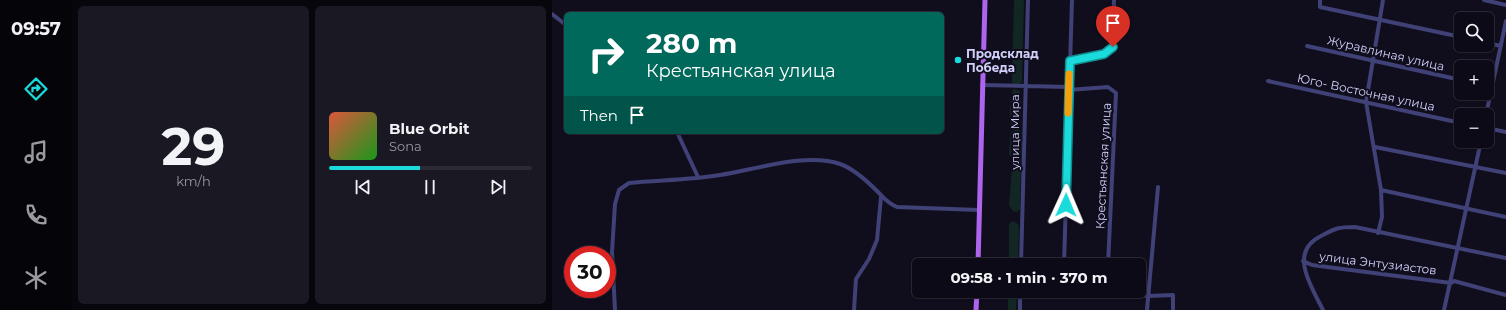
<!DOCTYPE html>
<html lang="en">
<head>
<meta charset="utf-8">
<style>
  :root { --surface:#0c0a16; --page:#1a1823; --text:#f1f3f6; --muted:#9a9aa1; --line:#2c2b35; --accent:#1adadc }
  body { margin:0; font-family:Montserrat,sans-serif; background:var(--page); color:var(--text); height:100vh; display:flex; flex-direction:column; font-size:15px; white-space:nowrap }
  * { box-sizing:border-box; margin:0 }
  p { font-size:13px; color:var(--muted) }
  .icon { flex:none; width:22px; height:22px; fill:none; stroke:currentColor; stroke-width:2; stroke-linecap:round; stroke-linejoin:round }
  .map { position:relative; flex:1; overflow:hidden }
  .side { display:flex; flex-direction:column; gap:6px; padding:6px; background:#07060c; width:480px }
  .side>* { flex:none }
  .guide { position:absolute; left:12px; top:12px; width:380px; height:122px; border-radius:6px; box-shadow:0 1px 3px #0004,0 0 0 1px var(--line); background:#00695c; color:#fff; overflow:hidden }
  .tools { position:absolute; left:902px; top:12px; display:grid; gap:8px }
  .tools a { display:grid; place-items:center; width:40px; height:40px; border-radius:6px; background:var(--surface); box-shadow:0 1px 3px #0004,0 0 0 1px var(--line); font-size:20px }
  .speed { position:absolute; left:12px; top:246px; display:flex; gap:8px; font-size:20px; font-weight:700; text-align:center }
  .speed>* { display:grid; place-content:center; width:52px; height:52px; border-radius:50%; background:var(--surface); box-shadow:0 1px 3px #0004,0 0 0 1px var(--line); line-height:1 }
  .speed .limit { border:6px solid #d22; background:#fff; color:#111 }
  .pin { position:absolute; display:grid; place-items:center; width:34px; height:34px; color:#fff; margin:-41px -17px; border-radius:50% 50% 50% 0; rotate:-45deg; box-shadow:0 0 4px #0007 }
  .pin .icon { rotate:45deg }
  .me { position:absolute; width:44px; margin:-22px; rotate:1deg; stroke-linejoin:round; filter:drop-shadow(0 0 3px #0008) }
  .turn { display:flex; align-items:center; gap:14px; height:84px; padding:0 16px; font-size:18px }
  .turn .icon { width:52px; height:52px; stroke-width:2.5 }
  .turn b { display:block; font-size:28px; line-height:34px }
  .then { display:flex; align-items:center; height:38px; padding:0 16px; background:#0003; gap:8px; font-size:15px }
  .side .tile { flex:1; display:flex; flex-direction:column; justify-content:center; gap:6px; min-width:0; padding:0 14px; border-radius:6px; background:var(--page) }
  .side .dial { align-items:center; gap:0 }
  .dial b { font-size:52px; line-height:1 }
  .song { display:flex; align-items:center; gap:12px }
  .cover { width:48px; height:48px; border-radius:6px; background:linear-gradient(135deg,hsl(10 70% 55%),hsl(120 70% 35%)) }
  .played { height:4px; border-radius:2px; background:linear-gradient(90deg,var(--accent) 45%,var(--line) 45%) }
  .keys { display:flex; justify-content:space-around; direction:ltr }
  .side .tiles { flex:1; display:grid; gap:6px; grid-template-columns:repeat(2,1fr) }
  .trip { position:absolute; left:360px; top:258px; width:234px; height:40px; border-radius:6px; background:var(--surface); box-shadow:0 1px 3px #0004,0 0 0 1px var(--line); font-weight:700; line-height:40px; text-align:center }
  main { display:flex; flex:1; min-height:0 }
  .dock { display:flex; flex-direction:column; width:72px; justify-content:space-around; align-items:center; background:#050409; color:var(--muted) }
  .dock .icon { width:28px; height:28px }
  .dock .current { color:var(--accent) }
  .dock b { font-size:18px; color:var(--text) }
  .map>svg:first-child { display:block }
</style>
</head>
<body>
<main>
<nav class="dock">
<b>09:57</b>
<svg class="icon current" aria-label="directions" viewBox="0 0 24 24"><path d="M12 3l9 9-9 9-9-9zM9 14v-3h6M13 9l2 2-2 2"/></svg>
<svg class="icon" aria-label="music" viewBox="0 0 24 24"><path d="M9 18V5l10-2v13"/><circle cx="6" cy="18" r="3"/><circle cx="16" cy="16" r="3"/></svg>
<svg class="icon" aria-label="phone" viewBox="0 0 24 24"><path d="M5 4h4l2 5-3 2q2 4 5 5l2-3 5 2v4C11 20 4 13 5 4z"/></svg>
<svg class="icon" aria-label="climate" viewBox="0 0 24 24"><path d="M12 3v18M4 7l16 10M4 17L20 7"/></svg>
</nav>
<section class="side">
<div class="tiles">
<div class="tile dial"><b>29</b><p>km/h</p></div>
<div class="tile">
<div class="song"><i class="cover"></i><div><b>Blue Orbit</b><p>Sona</p></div></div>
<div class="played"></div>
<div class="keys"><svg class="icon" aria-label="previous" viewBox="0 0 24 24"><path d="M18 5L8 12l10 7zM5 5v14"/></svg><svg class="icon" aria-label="pause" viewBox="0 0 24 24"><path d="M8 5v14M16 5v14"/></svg><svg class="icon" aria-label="next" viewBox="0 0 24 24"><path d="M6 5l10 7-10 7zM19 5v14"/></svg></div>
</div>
</div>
</section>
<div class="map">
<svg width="954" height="310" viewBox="0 0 954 310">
  <rect width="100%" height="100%" fill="#100e1d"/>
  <path fill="#122724" d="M462,0H472L470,77V82L467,84H462L460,82Z
    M461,89L468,91C469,102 471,117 465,127L470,133L468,137L470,140L469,164L467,165L469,166L468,209L465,212L461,211L457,205L460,167L463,164L457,154L459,132L464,129L459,127L458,109Z
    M461,221L466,224L467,228L466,265H457V224Z
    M456,291H465L464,310H456Z"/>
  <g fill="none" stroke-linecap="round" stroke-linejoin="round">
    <path stroke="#3f4177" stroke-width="4" d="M768,0V7L909,37
      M932,0L954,5
      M0,14L14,25
      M935,43L949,46
      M755,46L909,80
      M518,61L551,54L561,47L562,0
      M716,81L909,123
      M430,85L516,87
      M516,90L556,87L564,93L556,265
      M934,115L954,21
      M935,128L954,132
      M125,132L146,177
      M823,147L954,173
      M829,190L954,217
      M826,233L830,217L829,190L814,102L831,0
      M751,261L760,265L899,283L902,281L954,295
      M469,265L476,0
      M512,265L520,0
      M524,291L596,296L621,295V310
      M63,310L60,252L63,204L67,190L77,183C107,180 138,180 168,175C202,170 255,152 288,164C300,168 315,181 325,191C332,198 335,203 345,207L427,210
      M302,310L304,279L317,259L325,240L329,197
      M468,310V291
      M595,310L606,187
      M771,310C759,286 736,252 769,236C784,228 786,227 803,227L954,258
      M892,310L929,141"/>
    <path stroke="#ae64ed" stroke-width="5" d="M426,265L433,0
      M424,310L425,291"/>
  </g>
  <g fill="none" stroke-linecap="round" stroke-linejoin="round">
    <defs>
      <path id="route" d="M514,205L518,61L552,54L561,47"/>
    </defs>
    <use href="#route" stroke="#118e8f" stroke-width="10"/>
    <use href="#route" stroke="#1adadc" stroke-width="7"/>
    <path stroke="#f59e0b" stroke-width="7" d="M516,113L517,74"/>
  </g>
  <circle fill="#1adadc" stroke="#100e1d" stroke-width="1.5" cx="406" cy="60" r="4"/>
  <g text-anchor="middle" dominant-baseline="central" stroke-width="4" stroke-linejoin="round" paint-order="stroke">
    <g font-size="12" font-weight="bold" fill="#d1d0fa" stroke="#100e1d" text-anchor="start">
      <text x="414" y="53">Продсклад<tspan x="414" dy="14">Победа</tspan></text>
    </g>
    <g font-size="12" fill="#d1d0fa" stroke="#100e1d">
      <text transform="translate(834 53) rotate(13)">Журавлиная улица</text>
      <text transform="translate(814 92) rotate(12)">Юго- Восточная улица</text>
      <text transform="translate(462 132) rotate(-90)">улица Мира</text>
      <text transform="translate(551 166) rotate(-87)">Крестьянская улица</text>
      <text transform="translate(826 263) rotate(7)">улица Энтузиастов</text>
    </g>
  </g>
</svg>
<div class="tools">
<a><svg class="icon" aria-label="search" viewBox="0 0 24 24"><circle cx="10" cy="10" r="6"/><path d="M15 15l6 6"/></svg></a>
<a>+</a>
<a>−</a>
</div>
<div class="speed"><div class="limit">30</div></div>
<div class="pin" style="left:561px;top:47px;background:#d93025"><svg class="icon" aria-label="arrive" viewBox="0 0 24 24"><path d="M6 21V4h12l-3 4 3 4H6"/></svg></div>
<svg class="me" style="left:514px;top:205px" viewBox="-20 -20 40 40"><path d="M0-17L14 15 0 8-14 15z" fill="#1adadc" stroke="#fff" stroke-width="4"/></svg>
<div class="trip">09:58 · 1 min · 370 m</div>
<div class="guide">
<div class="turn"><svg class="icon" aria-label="right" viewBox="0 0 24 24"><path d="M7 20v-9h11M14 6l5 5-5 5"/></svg><div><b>280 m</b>Крестьянская улица</div></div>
<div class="then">Then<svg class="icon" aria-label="arrive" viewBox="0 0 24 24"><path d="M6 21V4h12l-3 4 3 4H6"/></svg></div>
</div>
</div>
</main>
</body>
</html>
